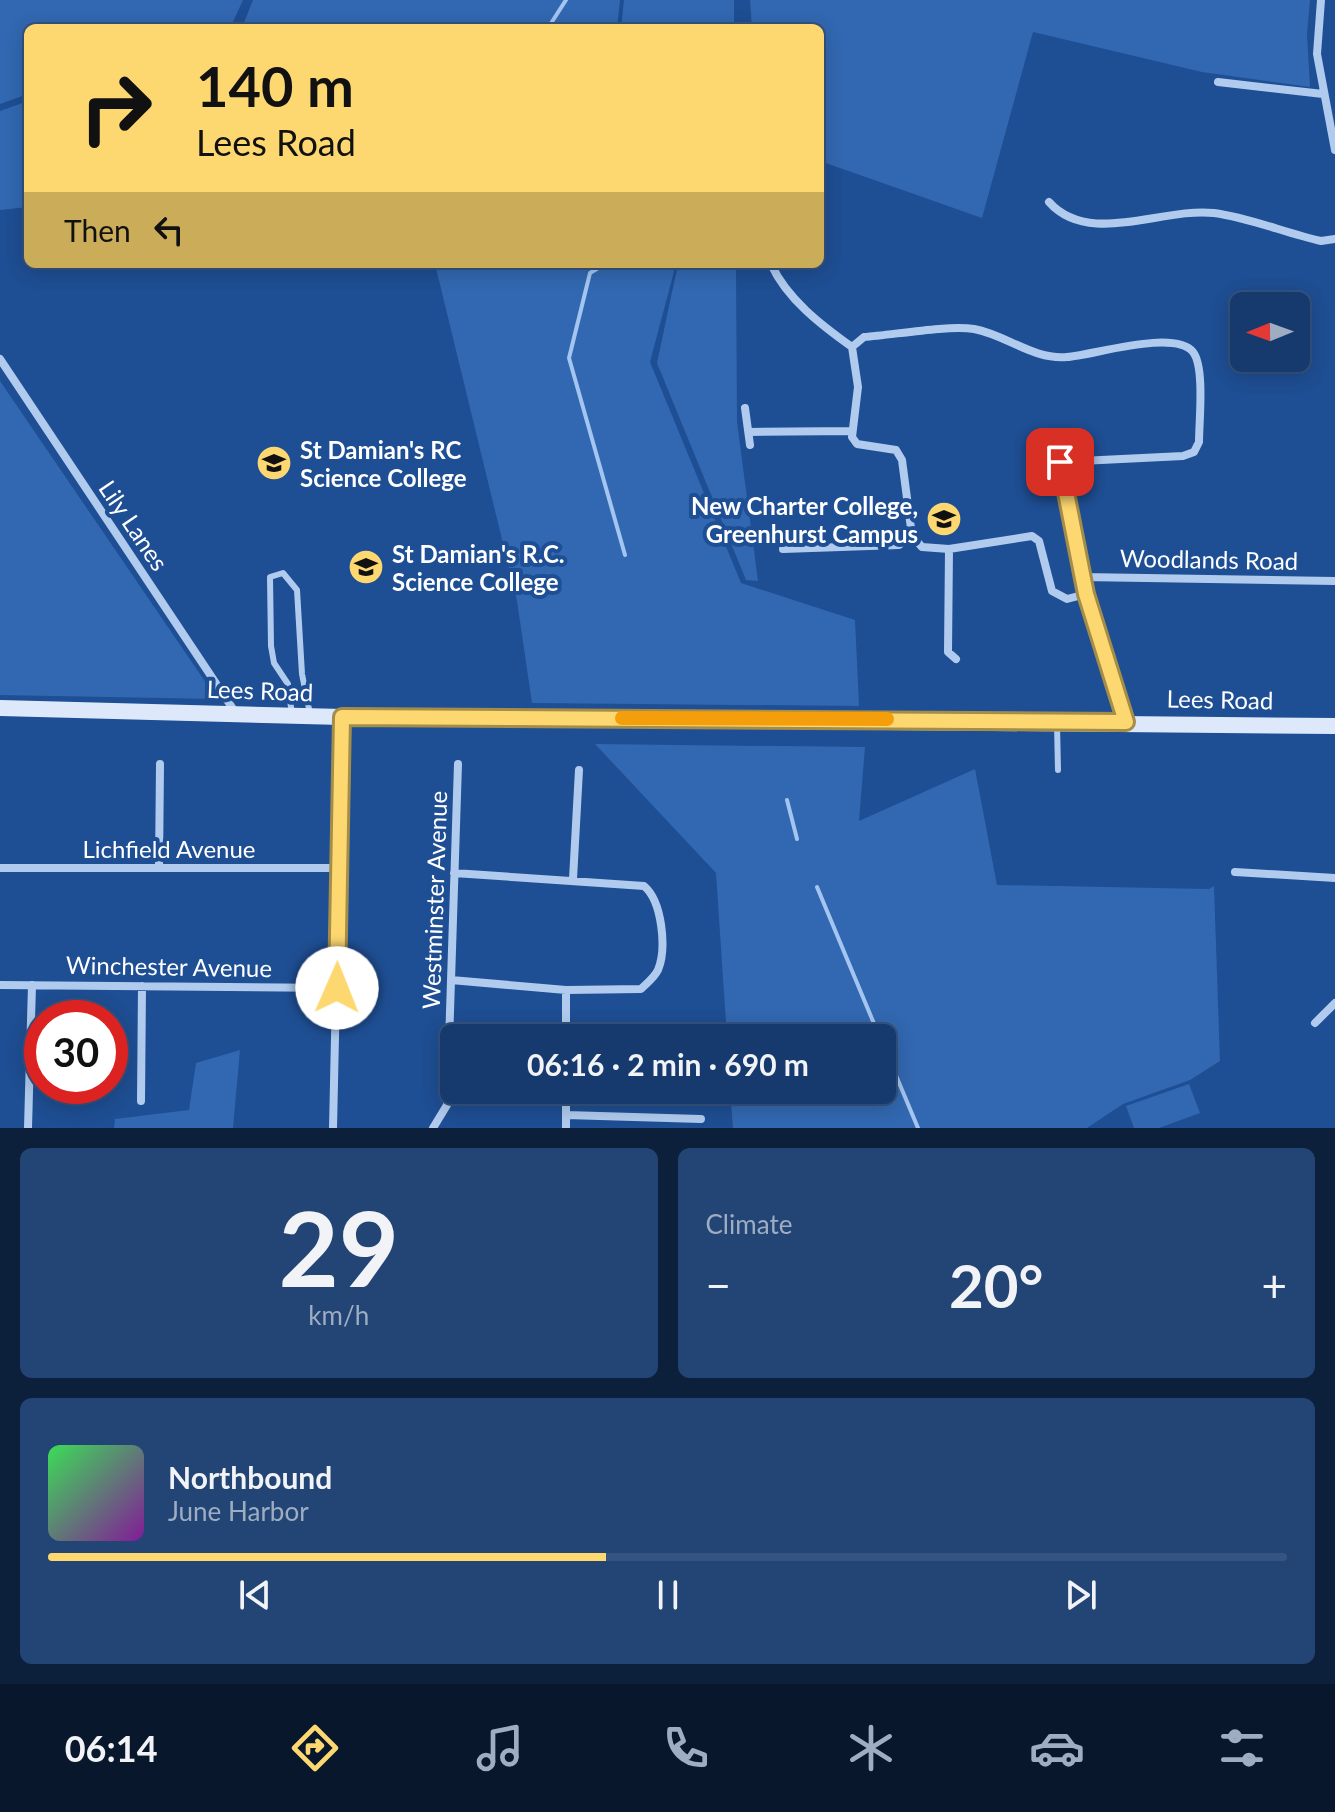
<!DOCTYPE html>
<html lang="en">
<head>
<meta charset="utf-8">
<style>
  :root { --surface:#163a6e; --page:#234576; --text:#f1f3f6; --muted:#9eadc2; --line:#355481; --accent:#fdd770 }
  body { margin:0; font-family:Lato,sans-serif; background:var(--page); color:var(--text); height:100vh; display:flex; flex-direction:column; font-size:30px; white-space:nowrap }
  * { box-sizing:border-box; margin:0 }
  p { font-size:26px; color:var(--muted) }
  .icon { flex:none; width:44px; height:44px; fill:none; stroke:currentColor; stroke-width:2; stroke-linecap:round; stroke-linejoin:round }
  .map { position:relative; height:1128px; overflow:hidden }
  .drawer { display:flex; flex-direction:column; gap:20px; padding:20px; background:#0c203c; flex:1 }
  .drawer>* { flex:none }
  .guide { position:absolute; left:24px; top:24px; width:800px; height:244px; border-radius:12px; box-shadow:0 4px 20px #0003,0 0 0 2px var(--line); background:#fdd770; color:#111; overflow:hidden }
  .needle { width:52px; rotate:269deg }
  .fabs { position:absolute; left:1230px; top:292px; display:grid; gap:16px }
  .fabs a { display:grid; place-items:center; width:80px; height:80px; border-radius:12px; background:var(--surface); box-shadow:0 4px 20px #0003,0 0 0 2px var(--line); font-size:40px }
  .speed { position:absolute; left:24px; top:1000px; display:flex; gap:16px; font-size:40px; font-weight:700; text-align:center }
  .speed>* { display:grid; place-content:center; width:104px; height:104px; border-radius:50%; background:var(--surface); box-shadow:0 4px 20px #0003,0 0 0 2px var(--line); line-height:1 }
  .speed .limit { border:12px solid #d22; background:#fff; color:#111 }
  .pin { position:absolute; display:grid; place-items:center; width:68px; height:68px; color:#fff; margin:-34px; border-radius:16px; box-shadow:0 4px 12px #0006 }
  .me { position:absolute; width:88px; margin:-44px; rotate:1deg; stroke-linejoin:round; filter:drop-shadow(0 0 6px #0008) }
  .turn { display:flex; align-items:center; gap:28px; height:168px; padding:0 40px; font-size:36px }
  .turn .icon { width:104px; height:104px; stroke-width:2.5 }
  .turn b { display:block; font-size:56px; line-height:68px }
  .then { display:flex; align-items:center; height:76px; padding:0 40px; background:#0003; gap:16px; font-size:30px }
  .big { font-size:60px; font-weight:700; line-height:1.1 }
  .drawer .card { flex:1; display:flex; flex-direction:column; justify-content:center; gap:12px; min-width:0; padding:0 28px; border-radius:12px; background:var(--page) }
  .drawer .dial { align-items:center; gap:0 }
  .dial b { font-size:104px; line-height:1 }
  .song { display:flex; align-items:center; gap:24px }
  .cover { width:96px; height:96px; border-radius:12px; background:linear-gradient(135deg,hsl(130 70% 55%),hsl(290 70% 35%)) }
  .played { height:8px; border-radius:4px; background:linear-gradient(90deg,var(--accent) 45%,var(--line) 45%) }
  .keys { display:flex; justify-content:space-around; direction:ltr }
  .heat { display:flex; justify-content:space-between; align-items:center; font-size:44px; direction:ltr }
  .drawer .tiles { flex:1; display:grid; gap:20px; grid-template-columns:1fr 1fr }
  .card:last-child { grid-column:span 2 }
  .trip { position:absolute; left:440px; top:1024px; width:456px; height:80px; border-radius:12px; background:var(--surface); box-shadow:0 4px 20px #0003,0 0 0 2px var(--line); font-weight:700; line-height:80px; text-align:center }
  .menu { display:flex; height:128px; justify-content:space-around; align-items:center; background:#09172c; color:var(--muted) }
  .menu .icon { width:56px; height:56px }
  .menu .selected { color:var(--accent) }
  .menu b { font-size:36px; color:var(--text) }
  .map>svg:first-child { display:block }
</style>
</head>
<body>
<div class="map">
<svg width="1335" height="1128" viewBox="0 0 1335 1128">
  <rect width="100%" height="100%" fill="#1e4e93"/>
  <path fill="#3268b1" d="M0,0H243L232,24L221,28H28V94L0,104Z
    M253,0H620L617,28H253L243,25Z
    M624,0H734V28H621Z
    M750,0H1310L1307,34L1310,87L1202,72L1033,32L982,218L820,161V28H752Z
    M28,101V207L0,210V111Z
    M435,264H676L650,362L741,583L855,620L859,706L532,703L517,601Z
    M678,264H736L737,422L758,581L746,580L657,363Z
    M0,381L217,699L0,695Z
    M595,744L865,747L859,821L975,769L997,885L1209,889L1214,886L1220,1061L1190,1080L1123,1104L1087,1128H733L730,1090H882V1038H727L716,873Z
    M240,1050L233,1128H114L115,1119L189,1110L196,1063Z
    M1189,1084L1200,1113L1159,1128H1134L1126,1106Z"/>
  <g fill="none" stroke-linecap="round" stroke-linejoin="round">
    <path stroke="#a4c5f0" stroke-width="4" d="M548,28L566,0
      M605,264L590,273L569,358L625,555
      M787,800L797,839
      M817,887L880,1038
      M882,1042L918,1128"/>
    <path stroke="#b0cbee" stroke-width="6" d="M292,715L288,684L274,663L271,646L270,577L283,573L297,590L302,674L310,714
      M1057,724L1058,770"/>
    <path stroke="#b0cbee" stroke-width="8" d="M1321,0L1317,54L1335,150
      M1218,82L1323,94
      M1049,202C1089,247 1162,207 1214,213C1251,218 1285,233 1321,241L1335,239
      M771,264C787,299 821,325 852,347
      M0,359L235,712
      M745,408L750,445
      M749,432L852,431
      M783,549L899,545L912,536
      M949,549L948,652L956,659
      M1082,577L1335,581
      M1086,594L1067,599L1052,591L1039,541L1032,536L949,549L922,547L912,536L902,460L896,450L857,444L852,437L858,387L852,347L864,337C893,335 947,325 974,329C1007,335 1033,360 1067,357C1094,355 1174,329 1193,352C1205,367 1199,422 1199,442L1194,452L1183,456L1060,462L1086,594L1126,722
      M0,868H339
      M159,868L160,764
      M1235,872L1335,878
      M573,879L579,770
      M451,980L566,990L641,989C647,983 654,978 658,970C667,948 662,901 644,886L454,873
      M0,985L337,988
      M566,990V1038
      M1315,1023L1335,1003
      M141,1101L142,986
      M566,1115L701,1119
      M28,1128L32,985
      M333,1128L342,717
      M433,1128L447,1105L458,764
      M566,1128V1090"/>
    <path stroke="#dde9fa" stroke-width="16" d="M0,708L342,717L1335,726"/>
  </g>
  <g fill="none" stroke-linecap="round" stroke-linejoin="round">
    <defs>
      <path id="route" d="M337,988L342,717L1126,722L1086,594L1060,462"/>
    </defs>
    <use href="#route" stroke="#a48c49" stroke-width="20"/>
    <use href="#route" stroke="#fdd770" stroke-width="14"/>
    <path stroke="#f59e0b" stroke-width="14" d="M622,718L887,719"/>
  </g>
  <defs>
    <symbol id="school-disc" viewBox="-11 -11 22 22"><circle r="9.5" fill="#fdd770" stroke="#1e4e93"/><path d="M0-5L7-2L0 1L-7-2ZM-4 1L0 2.5L4 1V4Q0 6-4 4Z" fill="#111"/></symbol>
    <symbol id="university-disc" viewBox="-11 -11 22 22"><circle r="9.5" fill="#fdd770" stroke="#1e4e93"/><path d="M0-5L7-2L0 1L-7-2ZM-4 1L0 2.5L4 1V4Q0 6-4 4Z" fill="#111"/></symbol>
  </defs>
  <g fill-rule="evenodd">
    <use href="#school-disc" x="254" y="443" width="40" height="40"/>
    <use href="#university-disc" x="924" y="499" width="40" height="40"/>
    <use href="#university-disc" x="346" y="547" width="40" height="40"/>
  </g>
  <g text-anchor="middle" dominant-baseline="central" stroke-width="8" stroke-linejoin="round" paint-order="stroke">
    <g font-size="24" font-weight="bold" fill="#fff" stroke="#1e4e93" text-anchor="start">
      <text x="300" y="449">St Damian's RC<tspan x="300" dy="28">Science College</tspan></text>
      <text x="918" y="505" text-anchor="end">New Charter College,<tspan x="918" dy="28">Greenhurst Campus</tspan></text>
      <text x="392" y="553">St Damian's R.C.<tspan x="392" dy="28">Science College</tspan></text>
    </g>
    <g font-size="24" fill="#fff" stroke="#1e4e93">
      <text transform="translate(134 525) rotate(56)">Lily Lanes</text>
      <text transform="translate(1209 559) rotate(1)">Woodlands Road</text>
      <text transform="translate(260 690) rotate(2)">Lees Road</text>
      <text transform="translate(1220 699) rotate(1)">Lees Road</text>
      <text x="169" y="848">Lichfield Avenue</text>
      <text transform="translate(434 900) rotate(-88)">Westminster Avenue</text>
      <text transform="translate(169 966) rotate(1)">Winchester Avenue</text>
    </g>
  </g>
</svg>
<div class="fabs">
<a><svg class="needle" viewBox="-14 -14 28 28"><path d="M0-13l5 13h-10z" fill="#e53935"/><path d="M0 13l5-13h-10z" fill="#9eadc2"/></svg></a>
</div>
<div class="speed"><div class="limit">30</div></div>
<div class="pin" style="left:1060px;top:462px;background:#d93025"><svg class="icon" aria-label="arrive" viewBox="0 0 24 24"><path d="M6 21V4h12l-3 4 3 4H6"/></svg></div>
<svg class="me" style="left:337px;top:988px" viewBox="-20 -20 40 40"><circle r="19" fill="#fff"/><path d="M0-13L10 11 0 6-10 11z" fill="#fdd770"/></svg>
<div class="trip">06:16 · 2 min · 690 m</div>
<div class="guide">
<div class="turn"><svg class="icon" aria-label="right" viewBox="0 0 24 24"><path d="M7 20v-9h11M14 6l5 5-5 5"/></svg><div><b>140 m</b>Lees Road</div></div>
<div class="then">Then<svg class="icon" aria-label="left" viewBox="0 0 24 24"><path d="M17 20v-9H6M10 6l-5 5 5 5"/></svg></div>
</div>
</div>
<section class="drawer">
<div class="tiles">
<div class="card dial"><b>29</b><p>km/h</p></div>
<div class="card"><p>Climate</p>
<div class="heat"><a>−</a><b class="big">20°</b><a>+</a></div>
</div>
<div class="card">
<div class="song"><i class="cover"></i><div><b>Northbound</b><p>June Harbor</p></div></div>
<div class="played"></div>
<div class="keys"><svg class="icon" aria-label="previous" viewBox="0 0 24 24"><path d="M18 5L8 12l10 7zM5 5v14"/></svg><svg class="icon" aria-label="pause" viewBox="0 0 24 24"><path d="M8 5v14M16 5v14"/></svg><svg class="icon" aria-label="next" viewBox="0 0 24 24"><path d="M6 5l10 7-10 7zM19 5v14"/></svg></div>
</div>
</div>
</section>
<nav class="menu">
<b>06:14</b>
<svg class="icon selected" aria-label="directions" viewBox="0 0 24 24"><path d="M12 3l9 9-9 9-9-9zM9 14v-3h6M13 9l2 2-2 2"/></svg>
<svg class="icon" aria-label="music" viewBox="0 0 24 24"><path d="M9 18V5l10-2v13"/><circle cx="6" cy="18" r="3"/><circle cx="16" cy="16" r="3"/></svg>
<svg class="icon" aria-label="phone" viewBox="0 0 24 24"><path d="M5 4h4l2 5-3 2q2 4 5 5l2-3 5 2v4C11 20 4 13 5 4z"/></svg>
<svg class="icon" aria-label="climate" viewBox="0 0 24 24"><path d="M12 3v18M4 7l16 10M4 17L20 7"/></svg>
<svg class="icon" aria-label="car" viewBox="0 0 24 24"><path d="M5 17H2v-5l4-1 3-4h7l3 4 3 1v5h-3M9 17h6M6 11h13"/><circle cx="7" cy="17" r="2"/><circle cx="17" cy="17" r="2"/></svg>
<svg class="icon" aria-label="filters" viewBox="0 0 24 24"><path d="M4 7h16M4 17h16"/><circle cx="9" cy="7" r="2"/><circle cx="15" cy="17" r="2"/></svg>
</nav>
</body>
</html>
